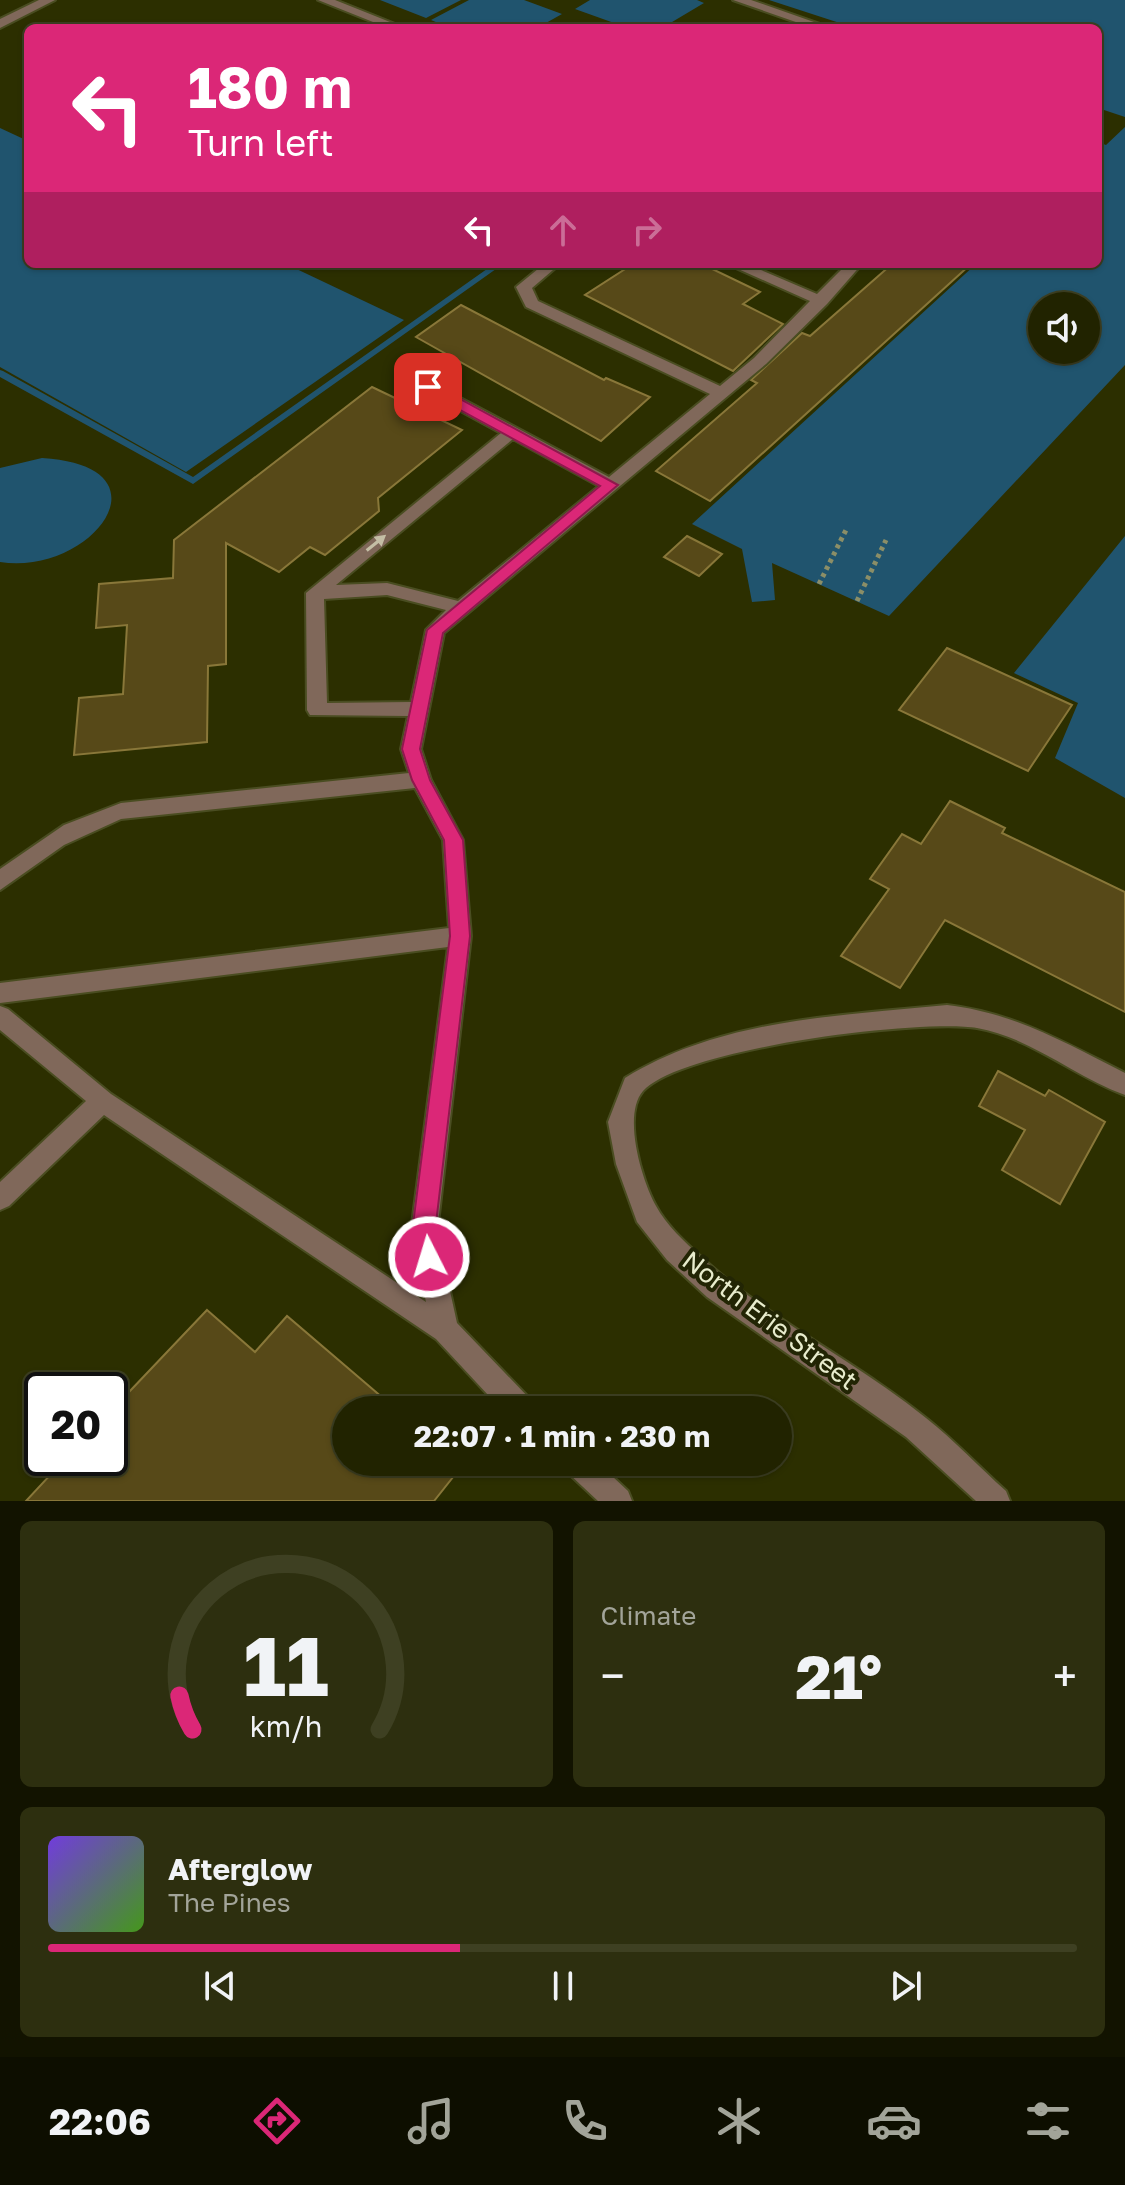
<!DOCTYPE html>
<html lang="en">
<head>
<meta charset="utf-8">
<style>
  :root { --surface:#212300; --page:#2d2f0f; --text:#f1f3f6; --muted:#a2a499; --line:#3e4022; --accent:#db2777 }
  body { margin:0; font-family:"Golos Text",sans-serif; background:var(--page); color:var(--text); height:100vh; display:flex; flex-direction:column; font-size:30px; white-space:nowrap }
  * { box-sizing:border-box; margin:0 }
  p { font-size:26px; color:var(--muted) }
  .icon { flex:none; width:44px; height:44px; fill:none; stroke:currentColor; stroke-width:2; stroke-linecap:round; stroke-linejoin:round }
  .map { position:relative; height:1501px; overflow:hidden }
  .panel { display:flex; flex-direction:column; gap:20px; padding:20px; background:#121300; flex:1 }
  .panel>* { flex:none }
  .hud { position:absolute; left:24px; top:24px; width:1078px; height:244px; border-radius:12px; box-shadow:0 2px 6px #0004,0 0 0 2px var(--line); background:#db2777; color:#fff; overflow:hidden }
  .controls { position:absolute; left:1028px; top:292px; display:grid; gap:16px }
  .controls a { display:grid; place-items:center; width:72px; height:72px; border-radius:50%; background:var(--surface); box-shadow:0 2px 6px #0004,0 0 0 2px var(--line); font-size:40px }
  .speed { position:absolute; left:24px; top:1372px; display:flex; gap:16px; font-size:40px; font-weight:700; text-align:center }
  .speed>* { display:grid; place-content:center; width:104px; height:104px; border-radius:50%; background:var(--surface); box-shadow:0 2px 6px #0004,0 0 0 2px var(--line); line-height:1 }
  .speed .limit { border:4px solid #111; border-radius:12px; background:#fff; color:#111 }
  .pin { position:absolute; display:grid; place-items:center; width:68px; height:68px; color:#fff; margin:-34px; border-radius:16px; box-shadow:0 4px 12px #0006 }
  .me { position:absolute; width:88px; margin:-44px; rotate:355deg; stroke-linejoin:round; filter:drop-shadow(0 0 6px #0008) }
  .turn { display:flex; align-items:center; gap:28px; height:168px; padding:0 32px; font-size:36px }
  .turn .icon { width:104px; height:104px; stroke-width:2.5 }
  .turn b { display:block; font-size:56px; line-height:68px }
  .lanes { display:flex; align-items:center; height:76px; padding:0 32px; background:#0003; justify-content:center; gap:40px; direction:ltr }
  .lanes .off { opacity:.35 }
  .big { font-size:60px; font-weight:700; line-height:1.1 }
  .panel .tile { flex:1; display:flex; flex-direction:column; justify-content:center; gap:12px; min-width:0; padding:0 28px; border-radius:12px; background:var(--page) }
  .panel .dial { align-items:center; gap:0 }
  .dial svg { height:208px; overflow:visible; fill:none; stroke:var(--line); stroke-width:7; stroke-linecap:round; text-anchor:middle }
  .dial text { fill:var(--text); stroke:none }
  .song { display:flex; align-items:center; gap:24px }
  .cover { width:96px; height:96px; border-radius:12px; background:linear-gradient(135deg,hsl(260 70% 55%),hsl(100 70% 35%)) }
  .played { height:8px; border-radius:4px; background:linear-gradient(90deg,var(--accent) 40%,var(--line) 40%) }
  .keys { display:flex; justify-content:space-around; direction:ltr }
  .heat { display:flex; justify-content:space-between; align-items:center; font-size:44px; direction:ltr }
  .panel .tiles { flex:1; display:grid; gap:20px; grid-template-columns:1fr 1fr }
  .tile:last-child { grid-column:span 2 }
  .trip { position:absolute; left:332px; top:1396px; width:460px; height:80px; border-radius:40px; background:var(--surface); box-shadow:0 2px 6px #0004,0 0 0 2px var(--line); font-weight:700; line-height:80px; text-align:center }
  .tabs { display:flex; height:128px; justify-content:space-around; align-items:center; background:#0d0e00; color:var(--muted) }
  .tabs .icon { width:56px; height:56px }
  .tabs .on { color:var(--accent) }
  .tabs b { font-size:36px; color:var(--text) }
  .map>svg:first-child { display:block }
</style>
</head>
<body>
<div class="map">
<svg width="1125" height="1501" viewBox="0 0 1125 1501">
  <rect width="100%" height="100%" fill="#2c2f00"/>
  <path fill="#20546e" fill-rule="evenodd" d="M380,0H461L426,18Z
    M469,0H524L562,14L537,28H450L431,20Z
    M590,0H697L704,3L662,28H628L575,9Z
    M769,0H1125V117L1098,108V28H855Z
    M1125,127V365L889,616L772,563L775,600L752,602L742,549L692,524L976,264H1098V142L1106,145ZM1042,306H1086V350H1042Z
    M0,128L28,141V264H286L404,320L186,472L0,367Z
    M42,458C175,466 92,576 0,562V468Z
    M1125,536V798L1055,758L1078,703L1014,673Z"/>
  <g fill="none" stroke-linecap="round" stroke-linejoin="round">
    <path fill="#20546e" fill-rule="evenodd" d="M494,264H503L193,484L0,377V370L3,371L193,477Z"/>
  </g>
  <path fill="#574918" stroke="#897739" stroke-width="2" d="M633,264H702L760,292L743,304L783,324L733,371L585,295Z
    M892,264H971L710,501L656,471L757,383L751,380L802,333L810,336Z
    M461,305L604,380L606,378L650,397L601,441L416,337Z
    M372,387L462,430L378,498L379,511L325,555L310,547L279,572L226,543V664L208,666L207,742L74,755L79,698L123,694L127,625L96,628L99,584L173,578L174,540Z
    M687,536L722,554L699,576L664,557Z
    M947,648L1072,705L1028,771L899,710Z
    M950,801L1005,828L1002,833L1125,892V1012L945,920L900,988L841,956L889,889L870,879L902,834L921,844Z
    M998,1071L1045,1096L1049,1090L1105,1122L1060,1204L1002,1170L1025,1130L979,1106Z
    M207,1310L255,1352L287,1316L397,1410H346V1462H465L434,1501H26L66,1458H110V1412Z"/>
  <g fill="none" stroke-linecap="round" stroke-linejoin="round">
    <defs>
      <path id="minor" d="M39,0H55L0,28V19Z
        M318,0H335L405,28H388Z
        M733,0H751L831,28H813Z
        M544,264H560L532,288L538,301L720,386L754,358L810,301L727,264H747L817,294L847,264H862L827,304L766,364L444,633L421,749L431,780L463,840L471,936L437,1232L457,1323L531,1400L534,1410H502L436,1339L104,1115L9,1206L0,1210V1182L86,1101L0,1030V1006L8,1009L111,1094L426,1302L411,1232L448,947L0,1003V983L449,928L443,840L415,788L121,819L64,845L0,890V869L64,825L121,803L409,773L401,749L408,716L310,715L307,710L306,593L501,433L422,390V384H434L609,477L710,394L526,307L516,287ZM513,439L599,486L458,601L387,583L336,585ZM387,595L446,610L426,630L411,702L327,703L324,599Z
        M947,1005C1015,1013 1065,1043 1125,1073V1095C1075,1077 1030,1037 977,1028C919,1019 682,1048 643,1091C622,1115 642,1181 656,1206C666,1225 685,1242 700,1256C768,1319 854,1360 926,1418C954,1440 979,1467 1006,1491L1010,1501H976L906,1437L707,1297L667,1260L637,1222L616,1164L608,1122L625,1078C721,1019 837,1016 947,1005Z
        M563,1462H597L628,1491L632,1501H598L567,1472Z"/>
    </defs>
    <use href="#minor" stroke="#4a4d21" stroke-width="4"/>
    <path stroke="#8b8e67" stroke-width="5" stroke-dasharray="4 4" stroke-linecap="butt" d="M819,584L847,528
      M857,601L886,540"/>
    <use href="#minor" fill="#80685a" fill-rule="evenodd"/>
  </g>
  <defs><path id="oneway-solid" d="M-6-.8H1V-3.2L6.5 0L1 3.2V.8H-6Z" transform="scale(2)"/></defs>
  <use fill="#c4bea5" href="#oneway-solid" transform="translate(376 543) rotate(-39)"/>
  <path fill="#db2777" stroke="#8e194d" stroke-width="2" d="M423,384H433L618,485L443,633L420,749L430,780L463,840L470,936L435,1232L441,1257L437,1265L429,1268L421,1265L412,1232L450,936L444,840L412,780L402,749L427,630L600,486L423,390Z"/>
  <g text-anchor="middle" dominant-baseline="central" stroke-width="8" stroke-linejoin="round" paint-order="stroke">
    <g font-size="26" fill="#e8eccd" stroke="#222504">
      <text transform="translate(770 1320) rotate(37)">North Erie Street</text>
    </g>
  </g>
</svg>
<div class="controls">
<a><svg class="icon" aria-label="sound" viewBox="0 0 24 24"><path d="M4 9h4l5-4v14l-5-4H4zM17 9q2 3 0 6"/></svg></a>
</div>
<div class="speed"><div class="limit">20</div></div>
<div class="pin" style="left:428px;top:387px;background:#d93025"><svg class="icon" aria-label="arrive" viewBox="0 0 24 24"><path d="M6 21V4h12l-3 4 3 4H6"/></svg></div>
<svg class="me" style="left:429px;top:1257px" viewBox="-20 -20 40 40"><circle r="17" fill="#db2777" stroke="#fff" stroke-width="3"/><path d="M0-11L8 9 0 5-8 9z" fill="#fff"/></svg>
<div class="trip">22:07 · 1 min · 230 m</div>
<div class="hud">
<div class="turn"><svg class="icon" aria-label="left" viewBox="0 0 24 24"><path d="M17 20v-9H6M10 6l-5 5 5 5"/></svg><div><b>180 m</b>Turn left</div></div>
<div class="lanes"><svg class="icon" aria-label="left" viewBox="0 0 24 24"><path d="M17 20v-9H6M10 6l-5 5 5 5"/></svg><svg class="icon off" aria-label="ahead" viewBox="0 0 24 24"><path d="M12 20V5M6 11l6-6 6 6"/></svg><svg class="icon off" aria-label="right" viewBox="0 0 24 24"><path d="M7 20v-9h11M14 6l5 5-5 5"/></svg></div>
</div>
</div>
<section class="panel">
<div class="tiles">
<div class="tile dial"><svg viewBox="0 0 100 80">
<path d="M14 69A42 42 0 1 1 86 69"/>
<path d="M14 69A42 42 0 0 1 9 56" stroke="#db2777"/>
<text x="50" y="56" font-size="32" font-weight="700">11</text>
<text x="50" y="72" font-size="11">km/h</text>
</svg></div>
<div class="tile"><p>Climate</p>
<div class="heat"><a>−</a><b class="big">21°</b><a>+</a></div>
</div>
<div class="tile">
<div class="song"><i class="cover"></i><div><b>Afterglow</b><p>The Pines</p></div></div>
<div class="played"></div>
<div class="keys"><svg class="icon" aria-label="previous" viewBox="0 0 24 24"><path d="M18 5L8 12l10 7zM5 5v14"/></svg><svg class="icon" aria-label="pause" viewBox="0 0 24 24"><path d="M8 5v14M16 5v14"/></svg><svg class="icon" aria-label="next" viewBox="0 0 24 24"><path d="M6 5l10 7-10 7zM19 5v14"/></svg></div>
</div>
</div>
</section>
<nav class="tabs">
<b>22:06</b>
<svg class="icon on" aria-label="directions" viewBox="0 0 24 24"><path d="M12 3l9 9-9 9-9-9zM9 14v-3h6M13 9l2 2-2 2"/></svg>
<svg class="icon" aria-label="music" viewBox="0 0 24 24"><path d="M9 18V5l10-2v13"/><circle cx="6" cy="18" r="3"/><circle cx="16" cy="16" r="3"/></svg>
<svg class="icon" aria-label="phone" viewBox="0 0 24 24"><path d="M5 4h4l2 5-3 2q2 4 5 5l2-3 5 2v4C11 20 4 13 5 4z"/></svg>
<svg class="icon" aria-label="climate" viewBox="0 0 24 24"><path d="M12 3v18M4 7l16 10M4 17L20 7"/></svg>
<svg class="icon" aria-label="car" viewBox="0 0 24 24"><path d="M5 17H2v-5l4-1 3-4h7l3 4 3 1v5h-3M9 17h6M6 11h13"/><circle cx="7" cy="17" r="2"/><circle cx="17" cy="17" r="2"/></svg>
<svg class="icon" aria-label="filters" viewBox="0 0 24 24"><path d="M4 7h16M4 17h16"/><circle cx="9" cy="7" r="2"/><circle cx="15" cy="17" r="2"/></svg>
</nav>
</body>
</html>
